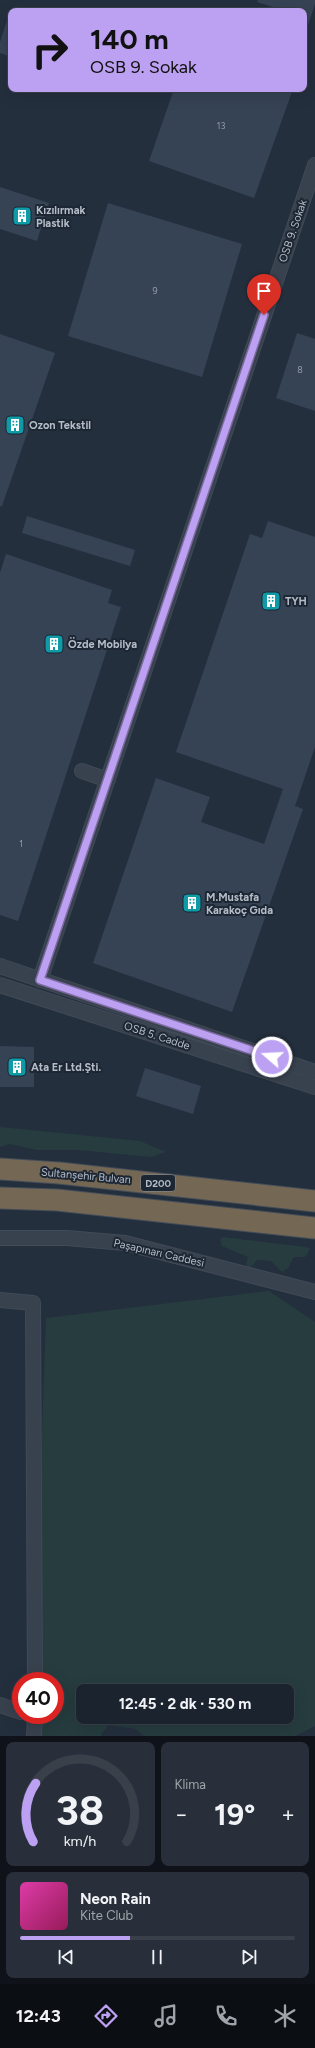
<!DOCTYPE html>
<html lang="tr">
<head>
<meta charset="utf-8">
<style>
  :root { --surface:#1b232e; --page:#282f3a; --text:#f1f3f6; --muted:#a0a4aa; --line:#39404a; --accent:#bca0f2 }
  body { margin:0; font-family:Figtree,sans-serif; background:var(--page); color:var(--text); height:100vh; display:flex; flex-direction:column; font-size:15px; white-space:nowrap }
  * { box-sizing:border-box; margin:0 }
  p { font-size:13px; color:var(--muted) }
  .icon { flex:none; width:22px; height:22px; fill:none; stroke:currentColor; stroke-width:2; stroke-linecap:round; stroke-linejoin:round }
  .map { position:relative; height:1736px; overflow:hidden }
  .details { display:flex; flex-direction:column; gap:6px; padding:6px; background:#0f1319; flex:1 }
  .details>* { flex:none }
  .banner { position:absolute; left:8px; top:8px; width:299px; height:84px; border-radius:8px; box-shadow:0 4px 16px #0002,0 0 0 1px var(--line); background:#bca0f2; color:#111; overflow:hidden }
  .speed { position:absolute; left:12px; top:1672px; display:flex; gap:8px; font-size:20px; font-weight:700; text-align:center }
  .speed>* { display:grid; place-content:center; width:52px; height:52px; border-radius:50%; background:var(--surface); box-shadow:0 4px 16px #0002,0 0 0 1px var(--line); line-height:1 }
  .speed .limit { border:6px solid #d22; background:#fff; color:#111 }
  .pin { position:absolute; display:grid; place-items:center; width:34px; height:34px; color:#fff; margin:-41px -17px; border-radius:50% 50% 50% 0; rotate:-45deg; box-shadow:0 0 4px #0007 }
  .pin .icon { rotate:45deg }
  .me { position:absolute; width:44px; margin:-22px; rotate:289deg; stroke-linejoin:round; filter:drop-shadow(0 0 3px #0008) }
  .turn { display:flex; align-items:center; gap:14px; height:84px; padding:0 16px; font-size:18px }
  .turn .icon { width:52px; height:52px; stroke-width:2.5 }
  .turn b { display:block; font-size:28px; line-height:34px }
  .big { font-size:30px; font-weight:700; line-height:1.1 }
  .details .widget { flex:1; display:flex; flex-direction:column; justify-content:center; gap:6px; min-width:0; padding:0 14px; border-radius:8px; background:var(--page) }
  .details .dial { align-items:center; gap:0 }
  .dial svg { height:104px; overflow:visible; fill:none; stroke:var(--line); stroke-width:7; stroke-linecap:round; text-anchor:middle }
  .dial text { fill:var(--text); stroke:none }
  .song { display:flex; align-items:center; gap:12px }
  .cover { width:48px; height:48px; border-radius:6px; background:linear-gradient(135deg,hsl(320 70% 55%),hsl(330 70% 35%)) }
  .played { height:4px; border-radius:2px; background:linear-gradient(90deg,var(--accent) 40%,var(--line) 40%) }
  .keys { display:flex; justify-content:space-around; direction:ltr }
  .heat { display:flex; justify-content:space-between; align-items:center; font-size:22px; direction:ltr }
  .details .tiles { flex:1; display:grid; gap:6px; grid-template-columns:1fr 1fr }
  .widget:last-child { grid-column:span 2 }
  .trip { position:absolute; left:76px; top:1684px; width:218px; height:40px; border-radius:8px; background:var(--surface); box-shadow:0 4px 16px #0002,0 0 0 1px var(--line); font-weight:700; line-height:40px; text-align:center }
  .tabs { display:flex; height:64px; justify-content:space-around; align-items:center; background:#0b0e12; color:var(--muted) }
  .tabs .icon { width:28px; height:28px }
  .tabs .on { color:var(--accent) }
  .tabs b { font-size:18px; color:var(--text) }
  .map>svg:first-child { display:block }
</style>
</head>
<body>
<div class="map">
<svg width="315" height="1736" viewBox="0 0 315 1736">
  <rect width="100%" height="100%" fill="#242f3e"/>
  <path fill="#263c3f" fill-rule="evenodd" d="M0,1127L140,1141L166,1152L151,1157L78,1150H37L9,1144L0,1147Z
    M223,1237L305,1247L310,1249L305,1257H294L288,1268L282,1272L271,1261L257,1260L250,1268L246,1265L248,1257L222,1246L220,1239Z
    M269,1291L315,1322V1726L296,1736H144L135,1729L109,1725L101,1734L102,1736H31V1715H55V1681H33L46,1318ZM83,1691H287V1717H83Z"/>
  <path fill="#364354" d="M258,0H315V4L306,31H304V11H285L257,2Z
    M9,14H11V57L0,53V42Z
    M174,89H293L254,198L149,161Z
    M0,187L49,203L37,241L0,229Z
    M108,203L242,244L202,377L68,336Z
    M297,333L315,339V411L276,398Z
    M0,334L55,353L2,506H0Z
    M27,516L135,550L130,566L22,533Z
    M268,521L315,537V747L295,806L303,809L232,1012L93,963L156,778L210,797L201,822L264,844L283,789L176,752L250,534L262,538Z
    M6,554L112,590L108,603L121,607L18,921L0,915V573Z
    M0,1046L34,1047V1087H0Z
    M145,1068L201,1086L193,1114L136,1096Z"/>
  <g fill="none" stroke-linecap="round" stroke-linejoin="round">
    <defs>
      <path id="minor" d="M82,771L108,780
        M0,966L315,1072
        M40,980L315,165
        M0,985L315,1087
        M0,1238H67L125,1243L315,1292
        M0,1300L33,1303L35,1681
        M0,1705L21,1712
        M34,1736L35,1715"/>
      <path id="highway" d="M0,1169L59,1173L315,1201
        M0,1198L57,1200L315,1228"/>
    </defs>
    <use href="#minor" stroke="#414a57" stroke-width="16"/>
    <use href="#highway" stroke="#434c59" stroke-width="23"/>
    <use href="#minor" stroke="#38414e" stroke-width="14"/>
    <use href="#highway" stroke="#746855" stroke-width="21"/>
  </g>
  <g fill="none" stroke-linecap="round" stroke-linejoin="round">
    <defs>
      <path id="route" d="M264,315L40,980L272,1057"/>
    </defs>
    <use href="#route" stroke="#7a689d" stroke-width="10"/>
    <use href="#route" stroke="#bca0f2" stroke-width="7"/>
  </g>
  <defs>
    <symbol id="building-square" viewBox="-11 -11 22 22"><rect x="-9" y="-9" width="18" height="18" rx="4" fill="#0f9aa8" stroke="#1d2633"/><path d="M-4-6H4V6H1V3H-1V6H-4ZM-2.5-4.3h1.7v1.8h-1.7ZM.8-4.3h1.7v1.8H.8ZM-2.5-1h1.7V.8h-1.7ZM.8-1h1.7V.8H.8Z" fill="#fff"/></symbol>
  </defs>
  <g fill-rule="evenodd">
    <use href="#building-square" x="11" y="205" width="22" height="22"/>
    <use href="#building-square" x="4" y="414" width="22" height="22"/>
    <use href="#building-square" x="260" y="590" width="22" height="22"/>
    <use href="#building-square" x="43" y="633" width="22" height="22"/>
    <use href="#building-square" x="181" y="892" width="22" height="22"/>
    <use href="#building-square" x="6" y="1056" width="22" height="22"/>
  </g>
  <g text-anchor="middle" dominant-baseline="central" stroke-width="4" stroke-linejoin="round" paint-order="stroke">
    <g font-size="9" fill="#929caa">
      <text x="221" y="125">13</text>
      <text x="155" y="290">9</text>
      <text x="300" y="369">8</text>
      <text x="21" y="843">1</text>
    </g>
    <rect fill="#1d2633" stroke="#878f9c" stroke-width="1" x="141" y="1175" width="34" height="16" rx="3"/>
    <g font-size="10" font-weight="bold" fill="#b4bcc9">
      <text x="158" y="1183">D200</text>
    </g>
    <g font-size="11" font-weight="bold" fill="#b4bcc9" stroke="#1d2633" text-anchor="start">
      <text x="36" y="210">Kızılırmak<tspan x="36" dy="13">Plastik</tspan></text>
      <text x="29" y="425">Ozon Tekstil</text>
      <text x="285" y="601">TYH</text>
      <text x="68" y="644">Özde Mobilya</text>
      <text x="206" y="897">M.Mustafa<tspan x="206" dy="13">Karakoç Gıda</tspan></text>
      <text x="31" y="1067">Ata Er Ltd.Şti.</text>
    </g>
    <g font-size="11" fill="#b4bcc9" stroke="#1d2633">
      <text transform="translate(293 231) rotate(-71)">OSB 9. Sokak</text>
      <text transform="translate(157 1036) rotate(18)">OSB 5. Cadde</text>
      <text transform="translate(86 1176) rotate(5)">Sultanşehir Bulvarı</text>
      <text transform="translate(159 1253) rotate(13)">Paşapınarı Caddesi</text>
    </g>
  </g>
</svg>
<div class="speed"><div class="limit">40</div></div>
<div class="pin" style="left:264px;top:315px;background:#d93025"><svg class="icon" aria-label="arrive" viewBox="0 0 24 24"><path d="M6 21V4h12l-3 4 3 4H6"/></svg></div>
<svg class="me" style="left:272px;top:1057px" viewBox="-20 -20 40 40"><circle r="17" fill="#bca0f2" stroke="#fff" stroke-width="3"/><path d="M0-11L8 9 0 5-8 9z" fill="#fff"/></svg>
<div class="trip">12:45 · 2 dk · 530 m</div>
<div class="banner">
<div class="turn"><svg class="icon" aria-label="right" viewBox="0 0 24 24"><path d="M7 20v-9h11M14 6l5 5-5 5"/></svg><div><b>140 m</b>OSB 9. Sokak</div></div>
</div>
</div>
<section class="details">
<div class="tiles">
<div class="widget dial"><svg viewBox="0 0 100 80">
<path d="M14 69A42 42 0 1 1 86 69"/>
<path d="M14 69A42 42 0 0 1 16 24" stroke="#bca0f2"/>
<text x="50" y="56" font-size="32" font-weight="700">38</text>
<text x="50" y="72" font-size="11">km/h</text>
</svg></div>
<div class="widget"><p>Klima</p>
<div class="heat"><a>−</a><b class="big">19°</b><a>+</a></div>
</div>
<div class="widget">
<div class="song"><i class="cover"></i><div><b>Neon Rain</b><p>Kite Club</p></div></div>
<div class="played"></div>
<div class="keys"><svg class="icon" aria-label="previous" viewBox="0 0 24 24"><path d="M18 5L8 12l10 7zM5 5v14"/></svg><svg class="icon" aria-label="pause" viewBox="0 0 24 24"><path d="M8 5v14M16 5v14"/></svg><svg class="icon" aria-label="next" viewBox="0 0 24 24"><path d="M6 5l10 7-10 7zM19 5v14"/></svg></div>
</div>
</div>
</section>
<nav class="tabs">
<b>12:43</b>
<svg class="icon on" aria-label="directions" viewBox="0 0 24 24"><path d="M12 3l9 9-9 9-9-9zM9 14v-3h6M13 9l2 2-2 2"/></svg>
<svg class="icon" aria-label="music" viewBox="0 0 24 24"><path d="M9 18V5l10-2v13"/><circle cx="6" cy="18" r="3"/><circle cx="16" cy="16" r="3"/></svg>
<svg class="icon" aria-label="phone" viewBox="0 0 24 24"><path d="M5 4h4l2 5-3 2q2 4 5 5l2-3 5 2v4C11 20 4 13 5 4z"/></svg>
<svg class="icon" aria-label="climate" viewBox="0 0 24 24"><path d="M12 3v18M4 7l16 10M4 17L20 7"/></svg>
</nav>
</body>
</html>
